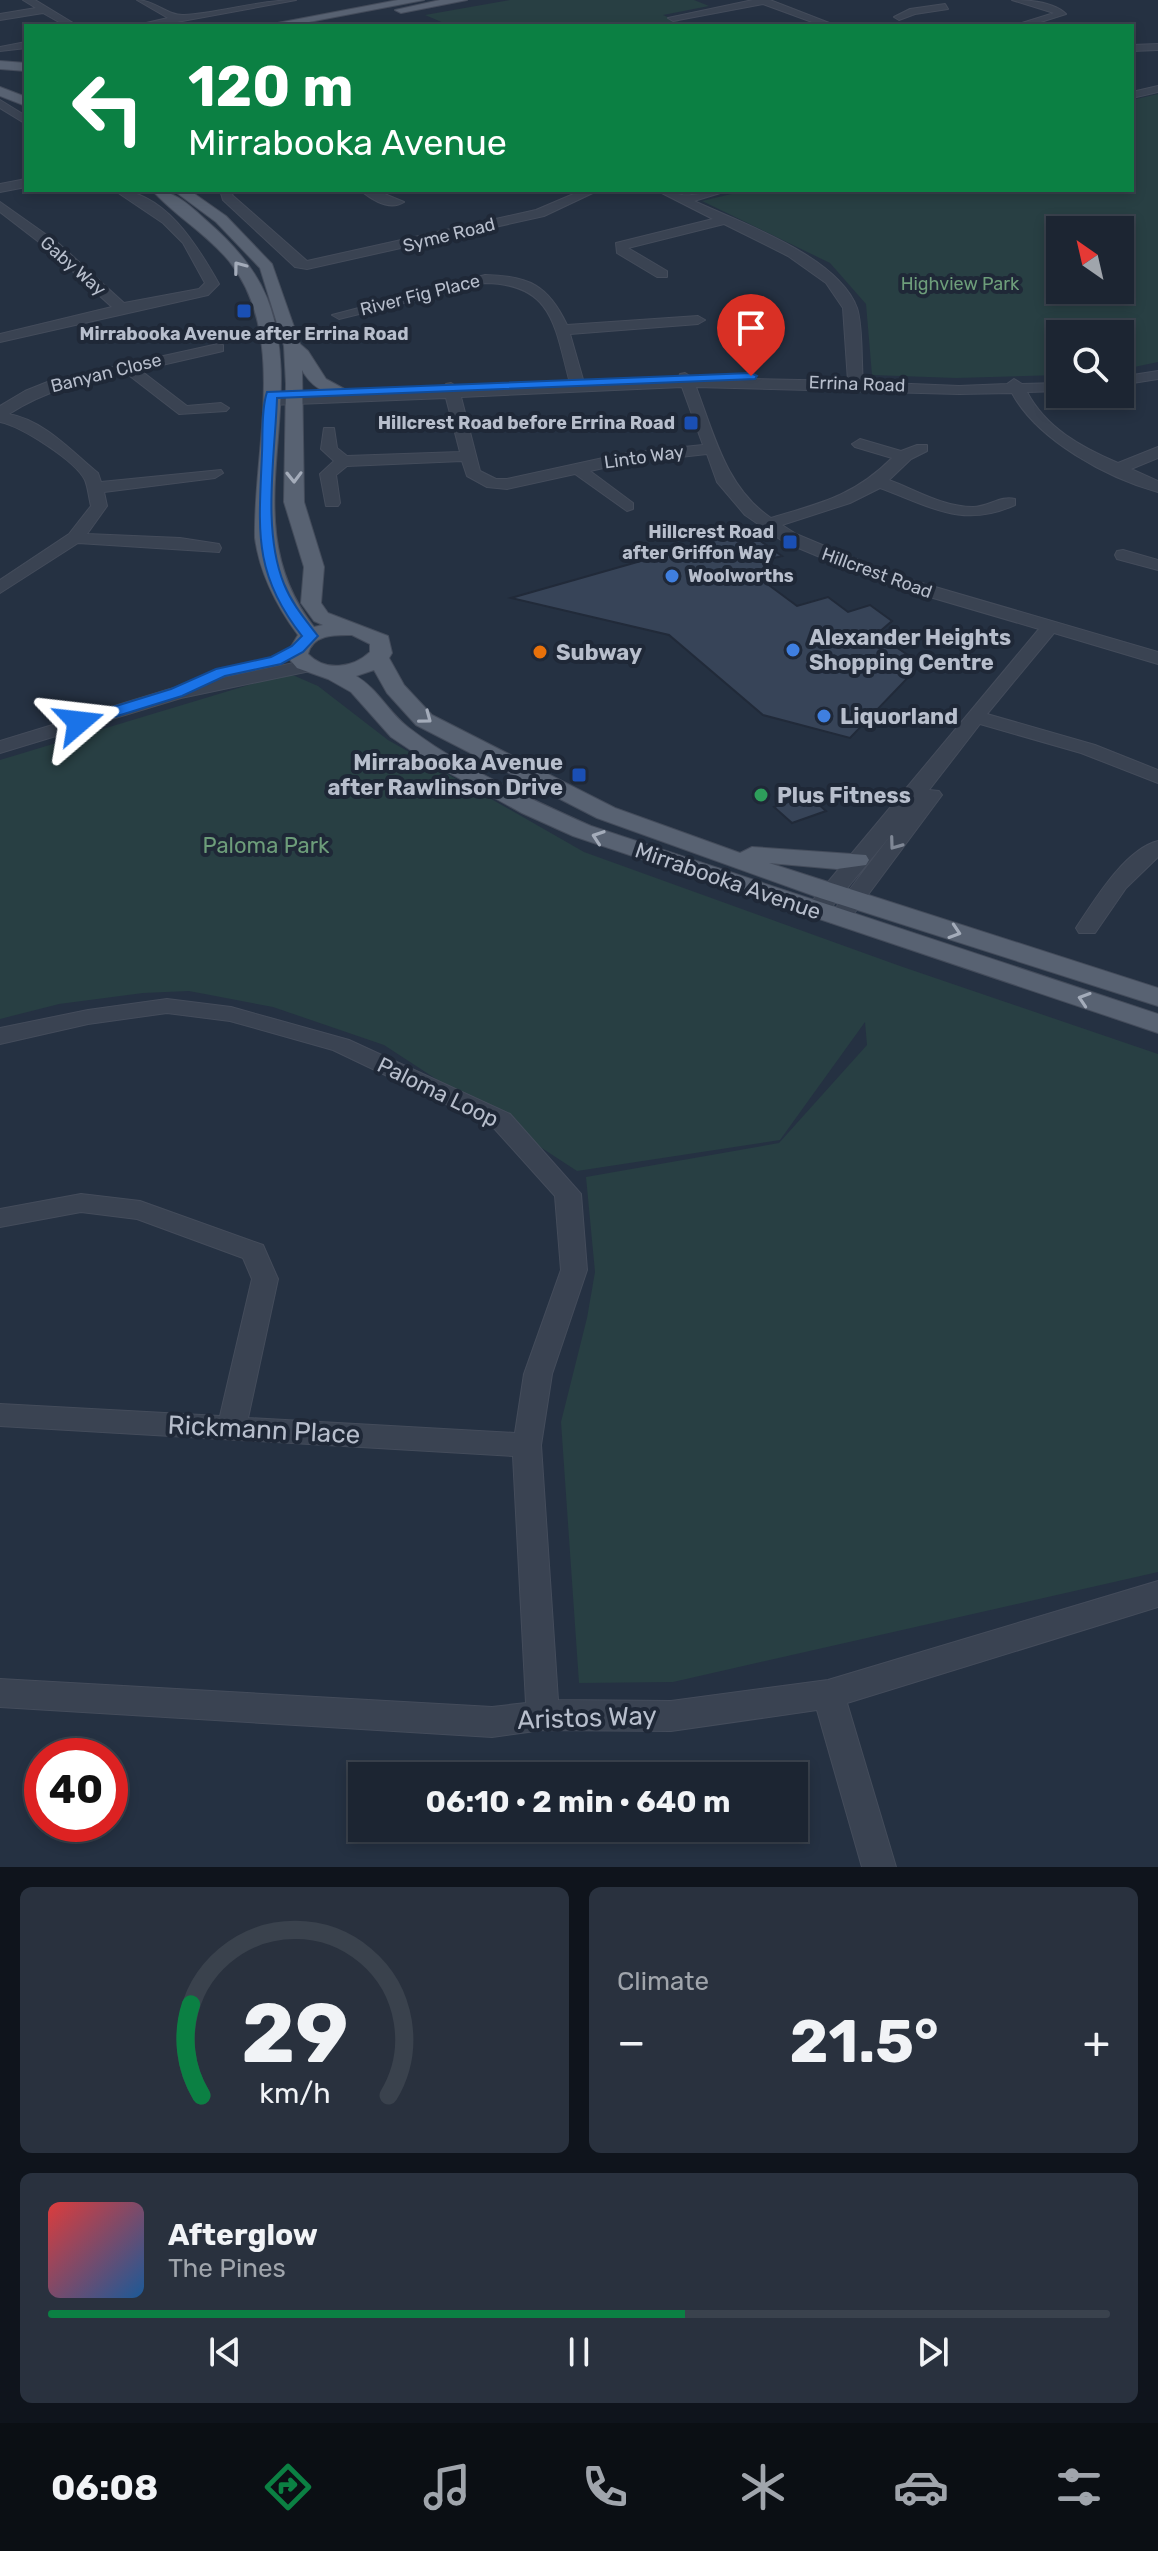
<!DOCTYPE html>
<html lang="en">
<head>
<meta charset="utf-8">
<style>
  :root { --surface:#1c2532; --page:#29313e; --text:#f1f3f6; --muted:#a0a5ac; --line:#3a424d; --accent:#0b8043 }
  body { margin:0; font-family:Rubik,sans-serif; background:var(--page); color:var(--text); height:100vh; display:flex; flex-direction:column; font-size:30px; white-space:nowrap }
  * { box-sizing:border-box; margin:0 }
  p { font-size:26px; color:var(--muted) }
  .icon { flex:none; width:44px; height:44px; fill:none; stroke:currentColor; stroke-width:2; stroke-linecap:round; stroke-linejoin:round }
  .map { position:relative; height:1867px; overflow:hidden }
  .sheet { display:flex; flex-direction:column; gap:20px; padding:20px; background:#0f141c; flex:1 }
  .sheet>* { flex:none }
  .guide { position:absolute; left:24px; top:24px; width:1110px; height:168px; border-radius:0px; box-shadow:0 4px 12px #0003,0 0 0 2px var(--line); background:#0b8043; color:#fff; overflow:hidden }
  .needle { width:52px; rotate:326deg }
  .buttons { position:absolute; left:1046px; top:216px; display:grid; gap:16px }
  .buttons a { display:grid; place-items:center; width:88px; height:88px; border-radius:0px; background:var(--surface); box-shadow:0 4px 12px #0003,0 0 0 2px var(--line); font-size:40px }
  .speed { position:absolute; left:24px; top:1738px; display:flex; gap:16px; font-size:40px; font-weight:700; text-align:center }
  .speed>* { display:grid; place-content:center; width:104px; height:104px; border-radius:50%; background:var(--surface); box-shadow:0 4px 12px #0003,0 0 0 2px var(--line); line-height:1 }
  .speed .limit { border:12px solid #d22; background:#fff; color:#111 }
  .pin { position:absolute; display:grid; place-items:center; width:68px; height:68px; color:#fff; margin:-82px -34px; border-radius:50% 50% 50% 0; rotate:-45deg; box-shadow:0 0 8px #0007 }
  .pin .icon { rotate:45deg }
  .me { position:absolute; width:88px; margin:-44px; rotate:73deg; stroke-linejoin:round; filter:drop-shadow(0 0 6px #0008) }
  .turn { display:flex; align-items:center; gap:28px; height:168px; padding:0 32px; font-size:36px }
  .turn .icon { width:104px; height:104px; stroke-width:2.5 }
  .turn b { display:block; font-size:56px; line-height:68px }
  .big { font-size:60px; font-weight:700; line-height:1.1 }
  .sheet .widget { flex:1; display:flex; flex-direction:column; justify-content:center; gap:12px; min-width:0; padding:0 28px; border-radius:12px; background:var(--page) }
  .sheet .dial { align-items:center; gap:0 }
  .dial svg { height:208px; overflow:visible; fill:none; stroke:var(--line); stroke-width:7; stroke-linecap:round; text-anchor:middle }
  .dial text { fill:var(--text); stroke:none }
  .song { display:flex; align-items:center; gap:24px }
  .cover { width:96px; height:96px; border-radius:12px; background:linear-gradient(135deg,hsl(0 70% 55%),hsl(210 70% 35%)) }
  .played { height:8px; border-radius:4px; background:linear-gradient(90deg,var(--accent) 60%,var(--line) 60%) }
  .keys { display:flex; justify-content:space-around; direction:ltr }
  .heat { display:flex; justify-content:space-between; align-items:center; font-size:44px; direction:ltr }
  .sheet .tiles { flex:1; display:grid; gap:20px; grid-template-columns:1fr 1fr }
  .widget:last-child { grid-column:span 2 }
  .trip { position:absolute; left:348px; top:1762px; width:460px; height:80px; border-radius:0px; background:var(--surface); box-shadow:0 4px 12px #0003,0 0 0 2px var(--line); font-weight:700; line-height:80px; text-align:center }
  .dock { display:flex; height:128px; justify-content:space-around; align-items:center; background:#0b0f14; color:var(--muted) }
  .dock .icon { width:56px; height:56px }
  .dock .selected { color:var(--accent) }
  .dock b { font-size:36px; color:var(--text) }
  .map>svg:first-child { display:block }
</style>
</head>
<body>
<div class="map">
<svg width="1158" height="1867" viewBox="0 0 1158 1867">
  <rect width="100%" height="100%" fill="#253142"/>
  <path fill="#283f43" fill-rule="evenodd" d="M510,0H694L709,6L663,15L689,26H451L425,15Z
    M1158,94V362L1120,370V334H1060V375L956,378L872,375L866,304L830,263L702,201L748,190H1132V100ZM1120,230V290H1060V230Z
    M288,673L318,686L388,740L584,852L900,966L1158,1054V1572L673,1682L579,1683L561,1422L587,1318L595,1272L586,1177L779,1143L867,1045L865,1022L780,1140L577,1171L384,1045L273,1007L189,991L143,993L59,1004L0,1019V760Z"/>
  <path fill="#374458" stroke="#212a39" stroke-width="2" d="M732,535L745,543L759,540L782,556L766,560L784,574L762,580L797,606L828,597L848,612L870,605L892,621L877,634L921,664L850,738L763,715L669,635L511,598Z
    M808,795L826,811L792,823L774,807Z"/>
  <g fill="none" stroke-linecap="round" stroke-linejoin="round">
    <defs>
      <path id="minor" d="M23,0H35L78,26H66L43,13L0,20V14L36,8Z
        M137,0C154,0 168,16 184,15C221,13 258,0 296,0L155,26H133L168,18Z
        M753,0H770L837,26H823L763,4L673,21L668,18Z
        M1012,0C1028,0 1054,2 1066,14L1028,26H1012L1054,13Z
        M945,4L948,9L915,14L899,20L894,17L910,9Z
        M26,42V48L0,51V47Z
        M1158,44V50L1132,51V45Z
        M1158,86V92L1132,98V92Z
        M0,100L26,116V124L0,108Z
        M26,179V187L0,192V184Z
        M114,190C164,190 197,245 219,284L208,295L0,342V334L112,307L48,249L0,212V202L58,243L124,303L199,289L205,283L183,243L163,223Z
        M220,190H235L232,195L307,261L536,210L583,190H599L544,216L307,269L295,267L223,200Z
        M360,190H375L404,202C390,211 372,200 360,190Z
        M656,190C667,190 673,193 682,195C690,197 718,190 730,190L694,201C741,223 838,256 857,308C863,326 861,362 863,382L959,386L1007,384L1014,379L1022,384L1060,383V391L1027,392C1046,428 1081,447 1118,463L1158,447V458L1131,469L1158,481V492C1107,478 1037,440 1012,393L959,394L696,387C714,434 726,488 771,518C821,503 854,496 892,458L855,447L852,444L860,439L901,451L917,445H927V451L911,459L889,480C916,490 943,507 973,507C988,507 1001,495 1015,499V505C962,529 930,506 880,488L850,503L782,525L796,534L894,575L1158,652V664L1054,633L987,714L1095,745L1158,770V783L1081,753L980,724L929,790L939,791L942,795L847,923H831L828,918L891,835L824,916H808L805,911L808,906L1039,629L882,583L784,542L745,515L717,482L707,454L626,463L590,471L633,503V509L627,511L575,474L507,489L487,487L467,476L462,461L347,466L336,475L340,503L338,506H326L320,474L334,461L321,449L324,428H334L337,448L347,456L460,452L446,398L271,405L264,401L266,398L444,389L446,384L451,383L459,388L570,383C555,328 554,284 485,283L339,319L332,315L485,275C529,276 548,285 567,325L698,316L705,320L698,324L570,334L584,383L678,379L680,374L685,373L693,378L848,381L843,308L826,283L788,256L724,224L628,248L667,271V277H657L617,253L616,243L713,219ZM682,387L703,445L626,453L507,479H496L480,471L461,397Z
        M218,344L223,345V351L140,370L187,406L221,403L229,408L226,411L179,414L126,373C83,382 46,390 9,414C45,421 70,450 98,473L101,482L221,470L223,473L215,478L104,492L107,506L87,534L180,538L219,544L221,548L219,552L78,543L0,593V580L69,534L91,506C89,498 88,487 85,480C76,461 21,426 0,422V406L25,391L50,381Z
        M1158,371V379L1120,385V377Z
        M1123,550L1158,560V570L1117,559L1115,555L1117,551Z
        M308,660L317,666L315,670L181,698L0,753V741L170,689Z
        M1158,841V857L1126,888L1095,933H1079L1076,928C1094,901 1125,849 1158,841Z
        M167,999L231,1007L349,1040L510,1114L581,1194L587,1270L552,1374L541,1445L558,1700L671,1701L828,1680L1158,1581V1607L847,1703L896,1867H862L817,1710L671,1731L543,1730L492,1737L0,1707V1679L492,1707L526,1703L513,1456L0,1426V1404L220,1416L252,1279L243,1258L137,1219L81,1212L0,1227V1209L81,1194L140,1201L263,1245L278,1279L248,1418L515,1433L524,1374L561,1270L555,1196L492,1126L333,1050L230,1021L167,1013L88,1024L0,1044V1028L88,1010Z"/>
      <path id="major" d="M398,0H424L288,26H262Z
        M440,0H467L401,13L395,10Z
        M0,61L26,63V71L0,69Z
        M0,87L26,97V106L0,96Z
        M152,190C175,190 190,206 208,222C231,242 255,268 267,298C310,408 232,523 314,627L323,625L314,621L301,603L304,567L284,502L286,384L284,346L260,268L216,222L173,190H189L226,216L272,264L300,344L308,351L326,379L348,391L339,396C322,392 311,386 302,370L304,502L324,567L321,603L328,613L388,636L392,653L389,658L404,685L432,715L615,808L740,853L752,847L866,855L869,860L866,865L837,869L769,863L1158,988V1006L820,898L597,818L416,725L387,693L374,670L356,676C378,689 389,713 409,728C459,767 533,800 591,826L1158,1014V1033L573,836L522,813L424,759L391,737L351,692L328,679L297,668L286,655L298,635C276,605 260,574 255,538C253,450 289,336 229,261C206,233 175,216 152,190ZM352,635L370,644V652C353,668 325,672 308,654C313,634 335,635 352,635Z"/>
    </defs>
    <use href="#minor" stroke="#444c5b" stroke-width="2"/>
    <use href="#major" stroke="#444c5b" stroke-width="2"/>
    <use href="#minor" fill="#3a4352" fill-rule="evenodd"/>
    <use href="#major" fill="#586272" fill-rule="evenodd"/>
  </g>
  <defs><path id="oneway-chevron" d="M-2-3.5L2.5 0L-2 3.5" fill="none" stroke-width="1.6" stroke-linecap="round" stroke-linejoin="round" transform="scale(2)"/></defs>
  <g stroke="#a4acba">
    <use href="#oneway-chevron" transform="translate(239 267) rotate(-127)"/>
    <use href="#oneway-chevron" transform="translate(294 477) rotate(89)"/>
    <use href="#oneway-chevron" transform="translate(426 718) rotate(37)"/>
    <use href="#oneway-chevron" transform="translate(598 837) rotate(-161)"/>
    <use href="#oneway-chevron" transform="translate(955 932) rotate(18)"/>
    <use href="#oneway-chevron" transform="translate(1084 999) rotate(-162)"/>
  </g>
  <use stroke="#7f8795" href="#oneway-chevron" transform="translate(895 844) rotate(126)"/>
  <path fill="#1a73e8" stroke="#114b97" stroke-width="2" d="M751,373L757,376L755,379L277,398C275,455 262,530 284,584C292,604 305,619 318,636L303,652L281,664L225,676L182,696L85,726L79,727L71,722L74,719L171,689L216,669L271,657L292,646L302,636C252,573 259,529 262,453C263,434 261,410 267,392Z"/>
  <g fill="#1a4fb4" stroke="#1f2837" stroke-width="3">
    <rect x="236" y="303" width="16" height="16" rx="4"/>
    <rect x="683" y="415" width="16" height="16" rx="4"/>
    <rect x="782" y="534" width="16" height="16" rx="4"/>
    <rect x="571" y="767" width="16" height="16" rx="4"/>
  </g>
  <g fill="#3f7fe0" stroke="#1f2837" stroke-width="3">
    <circle cx="672" cy="576" r="8"/>
    <circle cx="793" cy="650" r="8"/>
    <circle cx="824" cy="716" r="8"/>
  </g>
  <circle fill="#e8710a" stroke="#1f2837" stroke-width="3" cx="540" cy="652" r="8"/>
  <circle fill="#2e9e5b" stroke="#1f2837" stroke-width="3" cx="761" cy="795" r="8"/>
  <g text-anchor="middle" dominant-baseline="central" stroke-width="8" stroke-linejoin="round" paint-order="stroke">
    <g font-size="18" fill="#b7becc" stroke="#1f2837">
      <text transform="translate(449 235) rotate(-14)">Syme Road</text>
      <text transform="translate(73 266) rotate(41)">Gaby Way</text>
      <text transform="translate(420 295) rotate(-14)">River Fig Place</text>
      <text transform="translate(106 373) rotate(-14)">Banyan Close</text>
      <text transform="translate(857 384) rotate(2)">Errina Road</text>
      <text transform="translate(644 457) rotate(-8)">Linto Way</text>
      <text transform="translate(877 573) rotate(20)">Hillcrest Road</text>
    </g>
    <g font-size="18" fill="#6d9d7a" stroke="#1f2837">
      <text x="960" y="284">Highview Park</text>
    </g>
    <g font-size="18" font-weight="bold" fill="#b7becc" stroke="#1f2837" text-anchor="end">
      <text x="244" y="334" text-anchor="middle">Mirrabooka Avenue after Errina Road</text>
      <text x="675" y="423">Hillcrest Road before Errina Road</text>
      <text x="774" y="532">Hillcrest Road<tspan x="774" dy="21">after Griffon Way</tspan></text>
      <text x="688" y="576" text-anchor="start">Woolworths</text>
    </g>
    <g font-size="22" font-weight="bold" fill="#b7becc" stroke="#1f2837" text-anchor="start">
      <text x="809" y="637">Alexander Heights<tspan x="809" dy="25">Shopping Centre</tspan></text>
      <text x="556" y="652">Subway</text>
      <text x="840" y="716">Liquorland</text>
      <text x="563" y="762" text-anchor="end">Mirrabooka Avenue<tspan x="563" dy="25">after Rawlinson Drive</tspan></text>
      <text x="777" y="795">Plus Fitness</text>
    </g>
    <g font-size="22" fill="#6d9d7a" stroke="#1f2837">
      <text x="266" y="845">Paloma Park</text>
    </g>
    <g font-size="22" fill="#b7becc" stroke="#1f2837">
      <text transform="translate(728 881) rotate(19)">Mirrabooka Avenue</text>
      <text transform="translate(438 1092) rotate(26)">Paloma Loop</text>
    </g>
    <g font-size="26" fill="#b7becc" stroke="#1f2837">
      <text transform="translate(264 1430) rotate(3)">Rickmann Place</text>
      <text transform="translate(587 1718) rotate(-2)">Aristos Way</text>
    </g>
  </g>
</svg>
<div class="buttons">
<a><svg class="needle" viewBox="-14 -14 28 28"><path d="M0-13l5 13h-10z" fill="#e53935"/><path d="M0 13l5-13h-10z" fill="#a0a5ac"/></svg></a>
<a><svg class="icon" aria-label="search" viewBox="0 0 24 24"><circle cx="10" cy="10" r="6"/><path d="M15 15l6 6"/></svg></a>
</div>
<div class="speed"><div class="limit">40</div></div>
<div class="pin" style="left:751px;top:376px;background:#d93025"><svg class="icon" aria-label="arrive" viewBox="0 0 24 24"><path d="M6 21V4h12l-3 4 3 4H6"/></svg></div>
<svg class="me" style="left:79px;top:722px" viewBox="-20 -20 40 40"><path d="M0-17L14 15 0 8-14 15z" fill="#1a73e8" stroke="#fff" stroke-width="4"/></svg>
<div class="trip">06:10 · 2 min · 640 m</div>
<div class="guide">
<div class="turn"><svg class="icon" aria-label="left" viewBox="0 0 24 24"><path d="M17 20v-9H6M10 6l-5 5 5 5"/></svg><div><b>120 m</b>Mirrabooka Avenue</div></div>
</div>
</div>
<section class="sheet">
<div class="tiles">
<div class="widget dial"><svg viewBox="0 0 100 80">
<path d="M14 69A42 42 0 1 1 86 69"/>
<path d="M14 69A42 42 0 0 1 10 34" stroke="#0b8043"/>
<text x="50" y="56" font-size="32" font-weight="700">29</text>
<text x="50" y="72" font-size="11">km/h</text>
</svg></div>
<div class="widget"><p>Climate</p>
<div class="heat"><a>−</a><b class="big">21.5°</b><a>+</a></div>
</div>
<div class="widget">
<div class="song"><i class="cover"></i><div><b>Afterglow</b><p>The Pines</p></div></div>
<div class="played"></div>
<div class="keys"><svg class="icon" aria-label="previous" viewBox="0 0 24 24"><path d="M18 5L8 12l10 7zM5 5v14"/></svg><svg class="icon" aria-label="pause" viewBox="0 0 24 24"><path d="M8 5v14M16 5v14"/></svg><svg class="icon" aria-label="next" viewBox="0 0 24 24"><path d="M6 5l10 7-10 7zM19 5v14"/></svg></div>
</div>
</div>
</section>
<nav class="dock">
<b>06:08</b>
<svg class="icon selected" aria-label="directions" viewBox="0 0 24 24"><path d="M12 3l9 9-9 9-9-9zM9 14v-3h6M13 9l2 2-2 2"/></svg>
<svg class="icon" aria-label="music" viewBox="0 0 24 24"><path d="M9 18V5l10-2v13"/><circle cx="6" cy="18" r="3"/><circle cx="16" cy="16" r="3"/></svg>
<svg class="icon" aria-label="phone" viewBox="0 0 24 24"><path d="M5 4h4l2 5-3 2q2 4 5 5l2-3 5 2v4C11 20 4 13 5 4z"/></svg>
<svg class="icon" aria-label="climate" viewBox="0 0 24 24"><path d="M12 3v18M4 7l16 10M4 17L20 7"/></svg>
<svg class="icon" aria-label="car" viewBox="0 0 24 24"><path d="M5 17H2v-5l4-1 3-4h7l3 4 3 1v5h-3M9 17h6M6 11h13"/><circle cx="7" cy="17" r="2"/><circle cx="17" cy="17" r="2"/></svg>
<svg class="icon" aria-label="filters" viewBox="0 0 24 24"><path d="M4 7h16M4 17h16"/><circle cx="9" cy="7" r="2"/><circle cx="15" cy="17" r="2"/></svg>
</nav>
</body>
</html>
